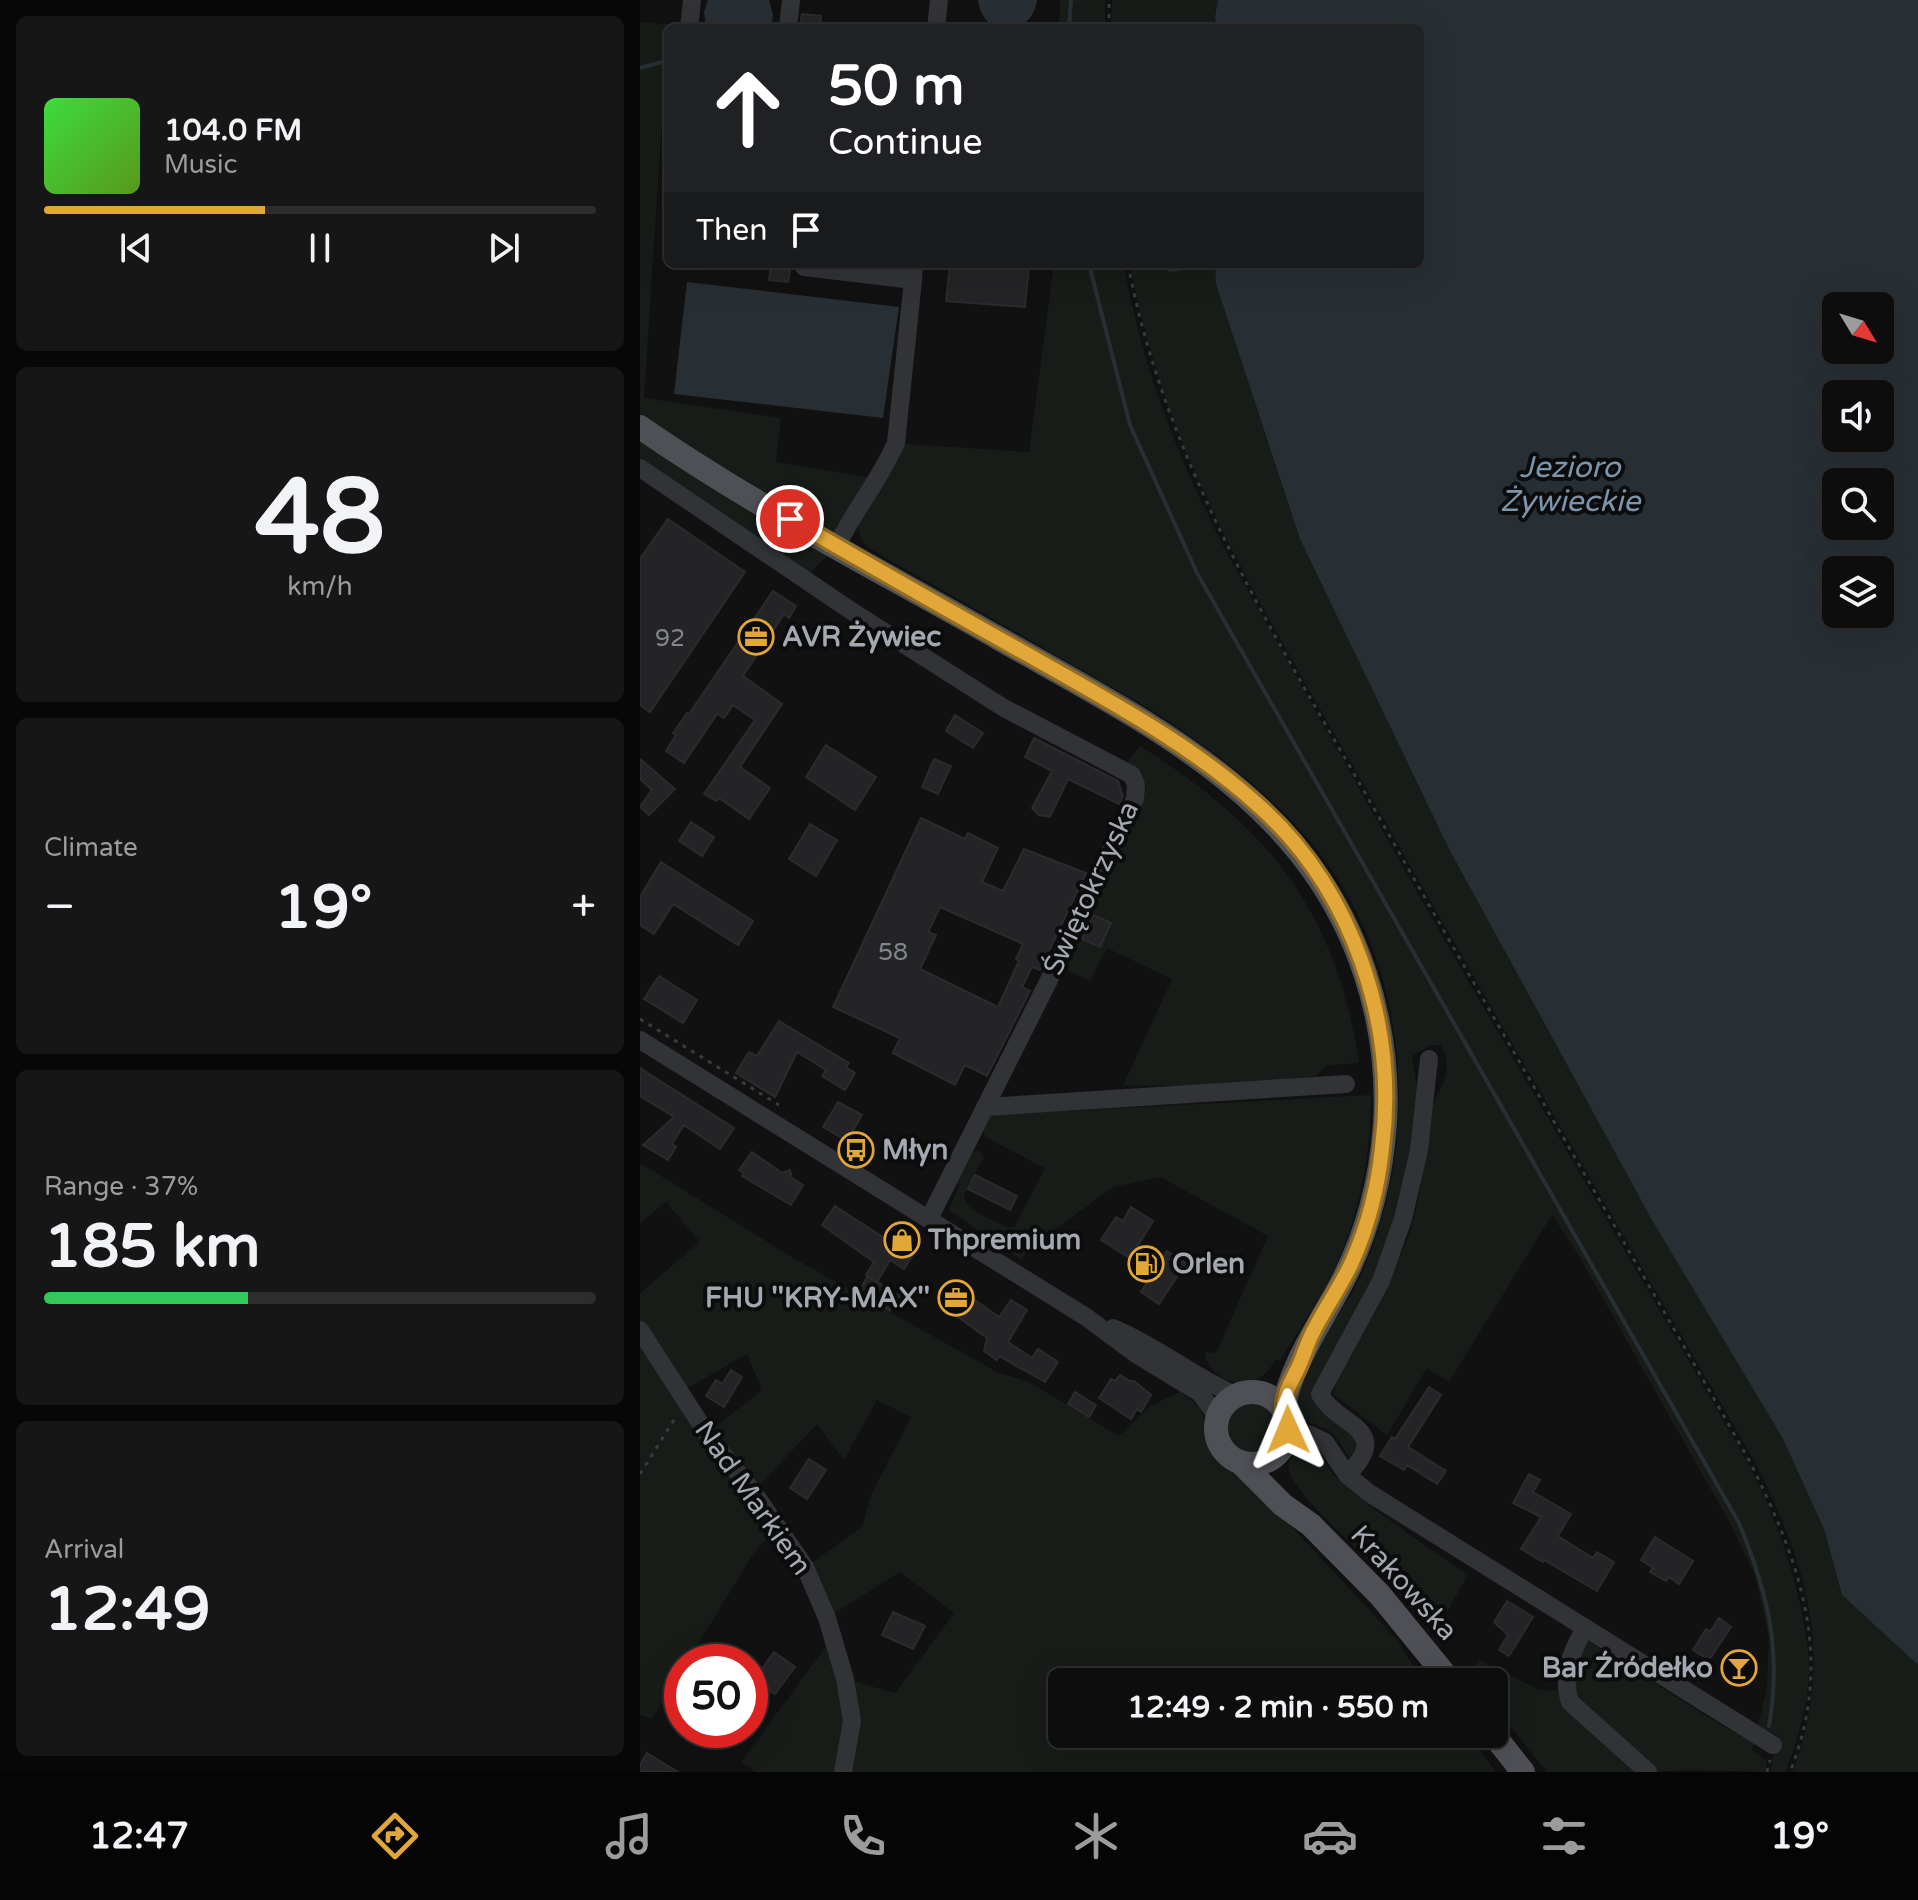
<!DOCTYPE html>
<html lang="en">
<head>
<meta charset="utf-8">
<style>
  :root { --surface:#0d0d0e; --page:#161617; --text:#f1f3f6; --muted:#9a9c9e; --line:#2d2d2e; --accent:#e1a739 }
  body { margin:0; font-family:"Varela Round",sans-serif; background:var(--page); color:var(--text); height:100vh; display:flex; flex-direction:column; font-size:30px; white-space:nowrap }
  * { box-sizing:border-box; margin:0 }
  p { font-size:26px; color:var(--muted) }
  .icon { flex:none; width:44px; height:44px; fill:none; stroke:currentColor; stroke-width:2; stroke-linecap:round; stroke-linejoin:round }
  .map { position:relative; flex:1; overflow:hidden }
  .panel { display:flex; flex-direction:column; gap:16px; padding:16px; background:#070708; width:640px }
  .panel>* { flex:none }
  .top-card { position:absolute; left:24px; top:24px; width:760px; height:244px; border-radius:12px; box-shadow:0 8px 32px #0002,0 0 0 2px var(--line); background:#202124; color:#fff; overflow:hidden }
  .needle { width:52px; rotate:128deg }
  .controls { position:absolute; left:1182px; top:292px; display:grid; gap:16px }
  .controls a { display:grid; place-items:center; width:72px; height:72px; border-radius:12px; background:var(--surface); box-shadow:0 8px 32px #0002,0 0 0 2px var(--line); font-size:40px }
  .speed { position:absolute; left:24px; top:1644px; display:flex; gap:16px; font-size:40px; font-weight:700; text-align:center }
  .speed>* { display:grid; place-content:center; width:104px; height:104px; border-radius:50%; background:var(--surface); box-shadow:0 8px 32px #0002,0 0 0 2px var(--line); line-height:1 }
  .speed .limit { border:12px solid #d22; background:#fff; color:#111 }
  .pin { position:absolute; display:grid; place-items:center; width:68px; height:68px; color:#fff; margin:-34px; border:4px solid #fff; border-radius:50%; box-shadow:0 2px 8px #0007 }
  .me { position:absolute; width:88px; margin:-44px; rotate:359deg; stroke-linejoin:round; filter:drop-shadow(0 0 6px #0008) }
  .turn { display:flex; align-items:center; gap:28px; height:168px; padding:0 32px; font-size:36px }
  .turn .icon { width:104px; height:104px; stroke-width:2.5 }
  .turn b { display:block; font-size:56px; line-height:68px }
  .then { display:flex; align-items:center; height:76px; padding:0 32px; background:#0003; gap:16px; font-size:30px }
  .big { font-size:60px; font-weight:700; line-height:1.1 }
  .panel .widget { flex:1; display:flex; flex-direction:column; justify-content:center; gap:12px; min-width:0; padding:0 28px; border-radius:12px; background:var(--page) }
  .panel .dial { align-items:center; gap:0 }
  .dial b { font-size:104px; line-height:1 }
  .song { display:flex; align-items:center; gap:24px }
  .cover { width:96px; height:96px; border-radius:12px; background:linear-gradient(135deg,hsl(120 70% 55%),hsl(90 70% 35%)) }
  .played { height:8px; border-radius:4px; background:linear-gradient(90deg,var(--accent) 40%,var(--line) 40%) }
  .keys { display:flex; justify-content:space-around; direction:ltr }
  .heat { display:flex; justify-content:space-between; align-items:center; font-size:44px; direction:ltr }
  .charge { height:12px; border-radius:6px; background:linear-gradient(90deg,#34c759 37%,var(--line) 0) }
  .trip { position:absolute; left:408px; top:1668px; width:460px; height:80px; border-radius:12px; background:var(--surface); box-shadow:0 8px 32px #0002,0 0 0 2px var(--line); font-weight:700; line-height:80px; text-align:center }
  .tab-bar { display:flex; height:128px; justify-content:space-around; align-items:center; background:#050506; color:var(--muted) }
  .tab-bar .icon { width:56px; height:56px }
  .tab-bar .active { color:var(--accent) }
  .tab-bar b { font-size:36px; color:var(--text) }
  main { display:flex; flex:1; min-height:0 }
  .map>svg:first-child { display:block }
</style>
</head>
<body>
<main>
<section class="panel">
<div class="widget">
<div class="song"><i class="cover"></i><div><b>104.0 FM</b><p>Music</p></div></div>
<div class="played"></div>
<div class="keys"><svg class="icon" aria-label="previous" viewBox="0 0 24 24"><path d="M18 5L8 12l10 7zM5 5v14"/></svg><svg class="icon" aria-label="pause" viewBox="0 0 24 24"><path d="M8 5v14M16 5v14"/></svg><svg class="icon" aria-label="next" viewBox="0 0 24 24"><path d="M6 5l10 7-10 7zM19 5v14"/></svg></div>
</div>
<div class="widget dial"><b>48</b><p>km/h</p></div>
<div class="widget"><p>Climate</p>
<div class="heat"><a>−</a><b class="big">19°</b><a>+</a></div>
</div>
<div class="widget"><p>Range · 37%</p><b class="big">185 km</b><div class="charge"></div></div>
<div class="widget"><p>Arrival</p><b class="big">12:49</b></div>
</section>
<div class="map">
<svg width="1278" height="1772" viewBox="0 0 1278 1772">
  <rect width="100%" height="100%" fill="#111112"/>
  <path fill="#171c18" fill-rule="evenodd" d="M420,0H465V28H419Z
    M472,0H578L575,17L576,28H471Z
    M0,22L36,25L35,28H28L4,398L141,418L136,462L237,479L197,546L164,579L0,468Z
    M414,264H484C501,366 540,463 588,555L785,906L1109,1465C1134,1515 1149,1554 1161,1609C1165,1632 1170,1653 1169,1676C1167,1709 1157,1741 1146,1772H1130L1139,1736L1118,1726L1127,1688L1129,1637L1115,1575L1092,1527L939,1256L912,1215L809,1382L787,1368L747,1435L693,1394C710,1338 749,1290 769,1234C783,1196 782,1154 790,1114C797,1087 815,1080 802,1045H791L772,1056L779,1098L776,1133L740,1274L679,1385L711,1428L719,1445L712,1461C703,1451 700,1438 688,1430C678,1423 668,1425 659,1417C644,1384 700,1317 715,1287C783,1150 773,971 677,850C631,792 572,749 510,709L227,547C220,538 218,532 219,521L256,465L265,444L389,452Z
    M490,264H575L576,284L660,539L809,849L1012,1220L1143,1439L1184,1529L1202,1595L1278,1665V1772H1153C1195,1655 1168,1569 1115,1462C989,1245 863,1029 739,811C674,697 604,584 551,463C523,401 502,327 490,264Z
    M500,746C629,827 696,910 719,1063L688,1065L676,1076L597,1085L483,1086L532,979L467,948L450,981L424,969L502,798L506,785L500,775L485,765Z
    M731,1095C731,1151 721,1207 699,1259C683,1295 660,1328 640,1361L636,1360C632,1365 628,1371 624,1375C602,1393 568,1379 565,1352L576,1353L628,1236L520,1177L473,1187L387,1250L381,1260L309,1210L319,1186L316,1181L333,1152L340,1151L344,1157L324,1195C325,1213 355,1220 369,1228L375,1226L405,1168L345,1137L343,1129L352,1113L427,1111Z
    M0,1163L155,1259L359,1373L389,1382L479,1436L510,1406L540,1392C577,1418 556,1419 572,1452L639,1513L759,1642L767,1657L787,1682H701L684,1672L691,1682H422V1734H829L856,1772H116L101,1762L190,1641L205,1679L255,1693L314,1613L260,1572L187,1618L169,1565L222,1527L231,1495L271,1417L237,1400L204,1460L177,1424L116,1489L135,1528L112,1556L47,1662H42V1671L12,1719L0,1715V1330L3,1326L0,1320V1293L60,1242L26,1202L0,1223ZM107,1354L122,1390L67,1434L41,1392Z
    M587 1428a25 25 0 1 1 50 0a25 25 0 1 1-50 0Z
    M664,1448C681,1451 688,1470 700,1481C739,1516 785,1544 828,1575L809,1608L788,1626C767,1603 746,1579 724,1556C707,1538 655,1493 649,1471C646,1460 655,1451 664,1448Z
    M945,1639L1079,1724L1115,1744L1111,1749L1127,1762L1125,1772L1049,1770L1015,1772L933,1698L935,1658Z
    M839,1660L899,1690L917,1691L922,1699L1000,1772H907L854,1706V1682H834L829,1675Z"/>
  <path fill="#282f34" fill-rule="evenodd" d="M68,0H129L133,15L131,28H66L64,12Z
    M338,0H397C392,39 342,39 338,0Z
    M578,0H1278V1665L1202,1595L1184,1529L1143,1439L1012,1220L809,849L660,539L576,284L575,264H780V28H576L575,17ZM1240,306V350H1196V306ZM1240,394V438H1196V394ZM1240,482V526H1196V482ZM1240,570V614H1196V570Z
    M47,282L259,307L243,418L34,394Z"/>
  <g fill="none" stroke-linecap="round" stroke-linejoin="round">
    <path stroke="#282f34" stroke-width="4" d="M429,28L431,0
      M0,68L26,61
      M449,264L490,425L557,573L1099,1523C1128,1593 1142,1651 1129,1726
      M530,270L568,264"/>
  </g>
  <path fill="#242426" stroke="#2b2b2e" stroke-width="2" fill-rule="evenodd" d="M162,14L181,16L180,28H160Z
    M131,264H151L148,282L129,280Z
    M310,264L389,266L385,307L306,301Z
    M28,519L105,572L10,712L0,705V559Z
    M133,591L156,606L149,618L144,614L103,676L142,704L100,767L130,788L109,819L79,798L76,801L64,794L115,720L93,705L84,718L77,714L44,763L26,751L36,735L33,733L47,713L49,714Z
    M315,715L343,733L333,748L306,731Z
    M394,738L478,781L483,796L479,804L428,779L410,817L399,815L392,808L412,771L385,757Z
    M186,745L236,777L215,810L166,777Z
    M0,759L35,789L9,815L0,807L12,790L0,779Z
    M294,759L311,766L298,794L282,787Z
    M281,818L325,839L328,833L358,848L342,882L363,891L384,849L446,873L400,970L392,967L382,987L390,991L347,1076L325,1065L315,1085L253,1053L260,1038L193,1007ZM300,907L383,944L376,959L379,961L358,1007L280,969L296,935L288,932Z
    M51,822L74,837L62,856L39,841Z
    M170,824L197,840L176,876L149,859Z
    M21,862L113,921L98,945L33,904L14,934L0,925V897Z
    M453,915L471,923L460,947L442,939Z
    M19,976L57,1000L43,1023L4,999Z
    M139,1021L209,1063L206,1067L215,1073L205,1090L182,1076L186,1070L157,1052L135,1097L96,1073L109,1052L117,1056Z
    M0,1068L94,1128L80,1149L44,1125L32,1144L36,1147L28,1160L3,1145L34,1117L0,1096Z
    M198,1102L222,1115L207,1141L183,1127Z
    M112,1152L142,1173L150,1170L152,1178L163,1185L151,1205L102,1176L104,1173L99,1170Z
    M335,1175L377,1196L370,1210L328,1189Z
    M195,1206L246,1239L254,1226L280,1243L264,1269L250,1260L237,1282L226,1275L234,1262L182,1225Z
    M491,1207L513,1221L490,1258L461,1240L476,1217L483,1221Z
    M527,1251L546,1263L519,1304L501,1292Z
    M228,1276L260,1296L250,1311L219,1291Z
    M312,1284L359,1317L371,1300L387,1310L368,1342L392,1358L398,1349L418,1362L405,1382L359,1356L357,1360L344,1351L347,1338L299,1303Z
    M91,1370L102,1377L84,1407L66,1396L76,1380L82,1384Z
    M480,1375L490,1381H494L511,1395L501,1412L497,1409L491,1419L459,1398L471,1379L475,1381Z
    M789,1387L801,1395L768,1447L806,1471L797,1484L767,1465L764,1470L740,1456L752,1437L755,1439Z
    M435,1392L456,1405L449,1417L428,1404Z
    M169,1459L186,1470L167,1499L150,1488Z
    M889,1474L900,1480L893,1492L931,1514L918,1536L953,1558L957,1552L974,1562L957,1591L904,1560L903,1562L881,1549L901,1517L873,1503Z
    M1015,1537L1053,1561L1039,1584L1029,1577L1026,1581L1010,1572L1013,1568L1001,1560Z
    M867,1601L893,1617L869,1656L859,1650L868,1635L854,1622Z
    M253,1612L285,1626L273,1649L242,1635Z
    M1079,1618L1091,1627L1069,1660L1053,1650L1066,1629L1070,1632Z
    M134,1652L155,1667L135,1694L114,1680Z
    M7,1753L38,1772H0V1765Z"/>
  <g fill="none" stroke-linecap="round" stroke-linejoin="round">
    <path stroke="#383a3d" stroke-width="3" stroke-dasharray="4 6" stroke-linecap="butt" d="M469,28V0
      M488,264C527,469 638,640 740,819C862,1034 988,1247 1110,1462C1161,1565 1195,1658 1150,1772
      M0,1019L139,1105
      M0,1474L37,1415
      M1127,1772L1130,1760"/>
    <path stroke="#323337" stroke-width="18" d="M49,28L52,0
      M148,28L151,0
      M296,28L299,0
      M164,267L273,280L274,264
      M0,468L210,610L364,708L492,775L496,785L495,799L408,982L289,1219
      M197,546C214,510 240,480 256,443L273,280
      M0,1040L446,1317L496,1354L560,1393L578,1418
      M345,1107L706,1084
      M473,1328C517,1346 553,1377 597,1396
      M0,1330L67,1434L114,1493L165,1567L187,1618L205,1679L212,1721L203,1772
      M648,1430L671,1435L685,1442L707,1475L729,1493L1133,1745
      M707,1475C755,1428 696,1426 680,1394L741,1281L763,1219L779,1150L789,1059
      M945,1628C931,1653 921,1674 930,1702L1008,1772"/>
    <path stroke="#4e5055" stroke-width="24" d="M0,427C114,506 239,570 360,639C509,724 667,797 725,973C741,1021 748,1073 745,1124C741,1179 727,1235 701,1284C680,1324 651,1364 643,1410
      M576 1428a36 36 0 1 1 72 0a36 36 0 1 1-72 0Z
      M600,1462L643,1505L671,1525L740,1595L811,1682
      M853,1734L883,1772"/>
  </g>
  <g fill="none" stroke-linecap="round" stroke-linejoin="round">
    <defs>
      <path id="route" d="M150,519C231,566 311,612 392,657C471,702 552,745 619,806C713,890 758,1025 742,1148C738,1187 728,1226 712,1262C701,1286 685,1308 673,1332C667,1343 664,1355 659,1366C653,1379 644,1392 644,1406C643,1414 648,1422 648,1430"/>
    </defs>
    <use href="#route" stroke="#926d25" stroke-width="20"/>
    <use href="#route" stroke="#e1a739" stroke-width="14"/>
  </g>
  <defs>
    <symbol id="office-ring" viewBox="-11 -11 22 22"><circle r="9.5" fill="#0c0c0d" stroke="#e1a739" stroke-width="1.5"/><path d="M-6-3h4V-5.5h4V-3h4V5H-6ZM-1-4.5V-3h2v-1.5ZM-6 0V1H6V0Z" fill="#e1a739"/></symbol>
    <symbol id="bus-ring" viewBox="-11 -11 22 22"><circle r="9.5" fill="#0c0c0d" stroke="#e1a739" stroke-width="1.5"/><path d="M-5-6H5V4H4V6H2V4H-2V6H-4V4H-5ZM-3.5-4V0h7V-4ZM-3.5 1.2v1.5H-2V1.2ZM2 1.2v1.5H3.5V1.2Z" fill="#e1a739"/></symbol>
    <symbol id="shop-ring" viewBox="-11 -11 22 22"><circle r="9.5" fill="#0c0c0d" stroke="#e1a739" stroke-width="1.5"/><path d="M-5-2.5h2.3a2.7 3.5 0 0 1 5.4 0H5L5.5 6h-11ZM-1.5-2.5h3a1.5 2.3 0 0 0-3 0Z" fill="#e1a739"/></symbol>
    <symbol id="fuel-ring" viewBox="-11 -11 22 22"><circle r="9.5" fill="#0c0c0d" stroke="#e1a739" stroke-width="1.5"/><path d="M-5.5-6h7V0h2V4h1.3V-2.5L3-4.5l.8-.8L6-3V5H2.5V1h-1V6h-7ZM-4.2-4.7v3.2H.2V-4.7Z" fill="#e1a739"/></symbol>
    <symbol id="bar-ring" viewBox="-11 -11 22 22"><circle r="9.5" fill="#0c0c0d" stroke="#e1a739" stroke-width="1.5"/><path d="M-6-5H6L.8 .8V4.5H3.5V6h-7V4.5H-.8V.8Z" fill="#e1a739"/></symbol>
  </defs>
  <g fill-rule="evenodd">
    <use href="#office-ring" x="96" y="617" width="40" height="40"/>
    <use href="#bus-ring" x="196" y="1130" width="40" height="40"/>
    <use href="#shop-ring" x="242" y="1220" width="40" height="40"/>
    <use href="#fuel-ring" x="486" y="1244" width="40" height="40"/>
    <use href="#office-ring" x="296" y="1278" width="40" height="40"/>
    <use href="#bar-ring" x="1079" y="1648" width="40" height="40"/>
  </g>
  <g text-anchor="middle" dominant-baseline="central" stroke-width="8" stroke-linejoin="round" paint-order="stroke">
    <g font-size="24" fill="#82868e">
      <text x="30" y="638">92</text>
      <text x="253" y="952">58</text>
    </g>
    <g font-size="28" font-weight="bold" fill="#a3a8b1" stroke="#0c0c0d" text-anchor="start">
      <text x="142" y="637">AVR Żywiec</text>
      <text x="242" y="1150">Młyn</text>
      <text x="288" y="1240">Thpremium</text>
      <text x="532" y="1264">Orlen</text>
      <text x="290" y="1298" text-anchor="end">FHU ''KRY-MAX''</text>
      <text x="1073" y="1668" text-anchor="end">Bar Źródełko</text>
    </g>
    <g font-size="28" fill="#a3a8b1" stroke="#0c0c0d">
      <text transform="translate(451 888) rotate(-65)">Świętokrzyska</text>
      <text transform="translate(113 1498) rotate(55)">Nad Markiem</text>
      <text transform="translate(764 1583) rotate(48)">Krakowska</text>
    </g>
    <g font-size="30" font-style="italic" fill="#7c95aa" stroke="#0c0c0d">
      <text x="930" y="467">Jezioro<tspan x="930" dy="34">Żywieckie</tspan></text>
    </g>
  </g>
</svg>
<div class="controls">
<a><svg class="needle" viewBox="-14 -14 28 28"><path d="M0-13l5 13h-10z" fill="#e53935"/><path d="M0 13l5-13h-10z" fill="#9a9c9e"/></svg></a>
<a><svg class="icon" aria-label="sound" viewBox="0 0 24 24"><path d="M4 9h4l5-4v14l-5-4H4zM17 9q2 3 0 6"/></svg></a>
<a><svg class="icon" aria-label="search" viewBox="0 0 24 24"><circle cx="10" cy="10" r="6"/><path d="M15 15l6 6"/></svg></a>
<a><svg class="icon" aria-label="layers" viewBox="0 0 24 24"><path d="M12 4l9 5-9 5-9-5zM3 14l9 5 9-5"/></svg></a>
</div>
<div class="speed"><div class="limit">50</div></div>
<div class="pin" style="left:150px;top:519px;background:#d93025"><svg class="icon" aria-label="arrive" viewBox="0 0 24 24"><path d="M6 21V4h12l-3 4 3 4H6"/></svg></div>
<svg class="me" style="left:648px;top:1430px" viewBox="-20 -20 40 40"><path d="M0-17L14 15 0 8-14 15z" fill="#e1a739" stroke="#fff" stroke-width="4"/></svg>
<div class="trip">12:49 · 2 min · 550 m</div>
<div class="top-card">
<div class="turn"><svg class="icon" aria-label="ahead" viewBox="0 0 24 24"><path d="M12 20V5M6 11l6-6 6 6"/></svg><div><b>50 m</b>Continue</div></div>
<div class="then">Then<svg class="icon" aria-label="arrive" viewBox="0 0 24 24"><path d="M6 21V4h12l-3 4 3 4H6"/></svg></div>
</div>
</div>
</main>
<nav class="tab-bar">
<b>12:47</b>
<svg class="icon active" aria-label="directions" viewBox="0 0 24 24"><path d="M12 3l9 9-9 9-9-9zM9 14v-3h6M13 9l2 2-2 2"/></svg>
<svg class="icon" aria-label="music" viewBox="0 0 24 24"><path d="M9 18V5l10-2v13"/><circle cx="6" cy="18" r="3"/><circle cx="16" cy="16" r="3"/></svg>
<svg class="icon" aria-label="phone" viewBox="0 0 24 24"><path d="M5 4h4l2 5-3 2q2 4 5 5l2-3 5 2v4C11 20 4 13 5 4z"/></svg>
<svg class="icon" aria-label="climate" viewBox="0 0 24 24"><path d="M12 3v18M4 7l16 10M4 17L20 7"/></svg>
<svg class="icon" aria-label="car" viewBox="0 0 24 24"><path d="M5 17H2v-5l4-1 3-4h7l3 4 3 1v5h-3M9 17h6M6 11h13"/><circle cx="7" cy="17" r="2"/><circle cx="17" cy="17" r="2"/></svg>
<svg class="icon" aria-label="filters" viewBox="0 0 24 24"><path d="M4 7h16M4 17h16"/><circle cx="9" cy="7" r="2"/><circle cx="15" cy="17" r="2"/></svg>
<b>19°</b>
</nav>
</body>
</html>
